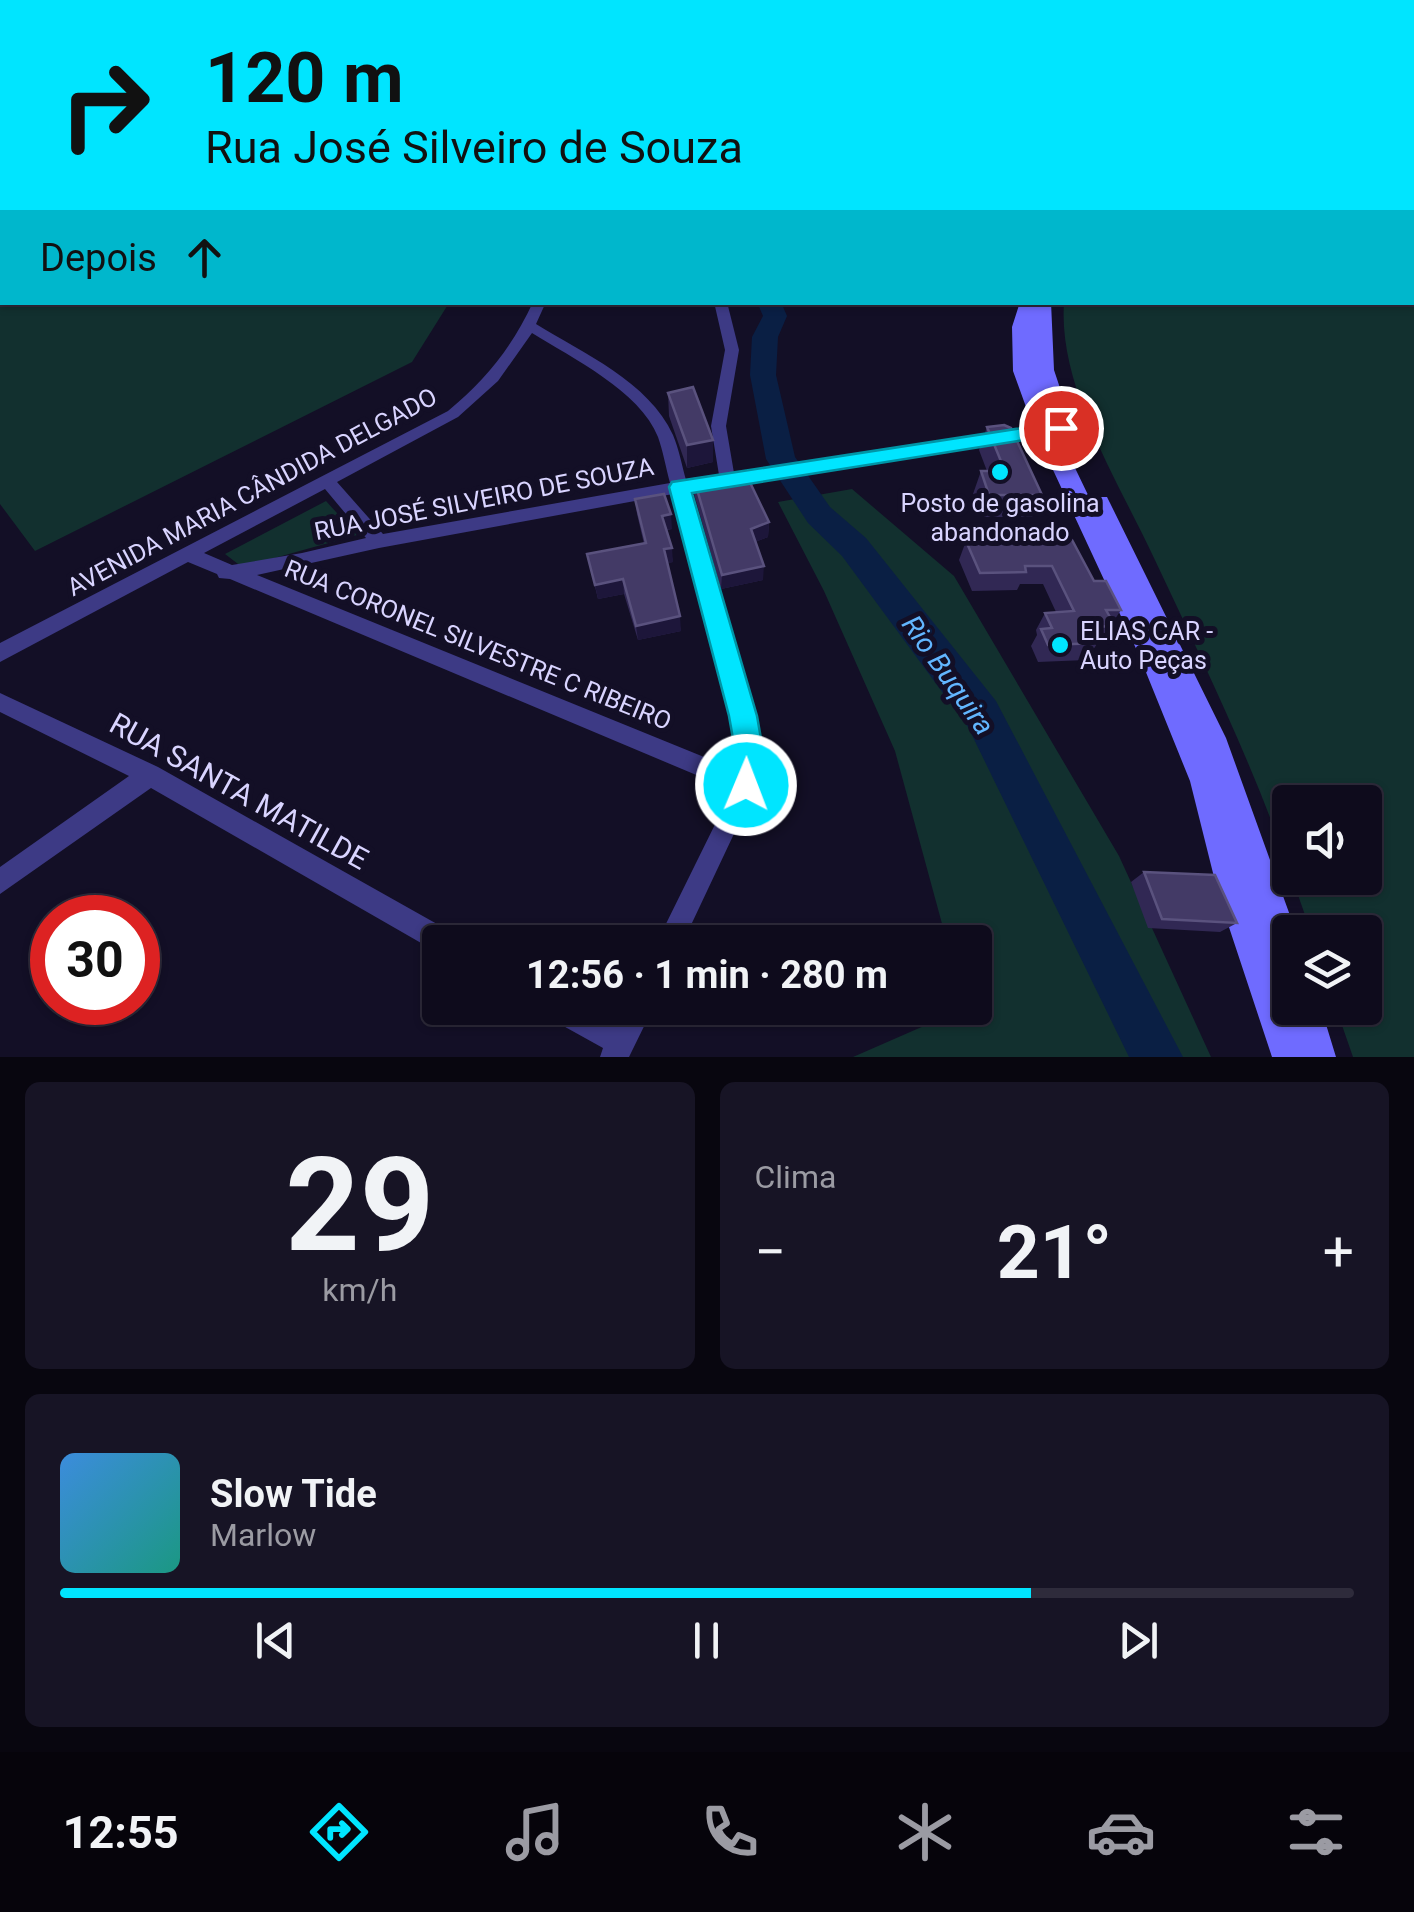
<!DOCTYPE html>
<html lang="pt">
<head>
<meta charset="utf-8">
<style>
  :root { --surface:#0e0b1c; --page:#171425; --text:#f1f3f6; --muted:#9b9ba3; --line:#2e2b3b; --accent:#00e5ff }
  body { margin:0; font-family:Roboto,sans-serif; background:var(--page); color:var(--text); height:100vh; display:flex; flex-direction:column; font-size:38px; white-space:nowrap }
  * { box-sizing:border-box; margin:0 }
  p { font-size:32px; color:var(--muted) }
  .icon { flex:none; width:55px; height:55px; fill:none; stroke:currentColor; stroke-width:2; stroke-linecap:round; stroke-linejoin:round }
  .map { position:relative; height:1057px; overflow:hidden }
  .details { display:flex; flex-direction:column; gap:25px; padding:25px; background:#08060f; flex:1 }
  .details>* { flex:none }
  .top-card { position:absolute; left:0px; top:0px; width:1415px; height:305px; box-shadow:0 2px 8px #0004,0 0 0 2px var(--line); background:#00e5ff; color:#111; overflow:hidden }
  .fabs { position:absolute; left:1272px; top:785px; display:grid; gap:20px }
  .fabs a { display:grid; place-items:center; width:110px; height:110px; border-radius:10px; background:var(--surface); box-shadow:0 2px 8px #0004,0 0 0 2px var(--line); font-size:50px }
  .speed { position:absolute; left:30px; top:895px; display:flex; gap:20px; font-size:50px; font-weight:700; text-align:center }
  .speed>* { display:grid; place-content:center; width:130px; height:130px; border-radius:50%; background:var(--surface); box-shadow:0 2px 8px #0004,0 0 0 2px var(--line); line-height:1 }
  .speed .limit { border:15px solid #d22; background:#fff; color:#111 }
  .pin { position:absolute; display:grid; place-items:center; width:85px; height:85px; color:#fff; margin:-42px; border:5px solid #fff; border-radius:50%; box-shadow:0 2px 10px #0007 }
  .me { position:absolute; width:110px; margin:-55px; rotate:1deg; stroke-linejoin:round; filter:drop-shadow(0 0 8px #0008) }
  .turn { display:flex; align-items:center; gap:35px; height:210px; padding:0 40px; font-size:45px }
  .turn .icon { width:130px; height:130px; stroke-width:2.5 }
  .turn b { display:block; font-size:70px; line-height:85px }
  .then { display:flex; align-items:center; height:95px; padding:0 40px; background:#0003; gap:20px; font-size:38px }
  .big { font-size:75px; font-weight:700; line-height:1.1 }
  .details .card { flex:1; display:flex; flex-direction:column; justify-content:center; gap:15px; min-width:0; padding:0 35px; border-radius:15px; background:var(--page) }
  .details .dial { align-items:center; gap:0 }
  .dial b { font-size:130px; line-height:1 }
  .song { display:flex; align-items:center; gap:30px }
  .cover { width:120px; height:120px; border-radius:15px; background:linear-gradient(135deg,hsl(210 70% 55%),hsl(170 70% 35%)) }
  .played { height:10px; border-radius:5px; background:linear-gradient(90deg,var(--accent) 75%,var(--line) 75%) }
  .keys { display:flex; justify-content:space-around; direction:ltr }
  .heat { display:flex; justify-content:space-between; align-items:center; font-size:55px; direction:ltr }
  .details .tiles { flex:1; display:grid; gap:25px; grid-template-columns:1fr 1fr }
  .card:last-child { grid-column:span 2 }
  .trip { position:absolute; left:422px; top:925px; width:570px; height:100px; border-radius:10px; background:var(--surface); box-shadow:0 2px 8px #0004,0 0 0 2px var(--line); font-weight:700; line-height:100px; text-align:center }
  .dock { display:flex; height:160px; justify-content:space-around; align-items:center; background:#06040b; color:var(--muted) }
  .dock .icon { width:70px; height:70px }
  .dock .active { color:var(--accent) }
  .dock b { font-size:45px; color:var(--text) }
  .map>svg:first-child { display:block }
</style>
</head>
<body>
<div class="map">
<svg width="1414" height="1057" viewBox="0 0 1414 1057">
  <rect width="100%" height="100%" fill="#130f26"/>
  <path fill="#12302f" d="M0,150L2,302L449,303L412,362L35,551L0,504Z
    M1414,150V1057H1353L1336,1008H1365V932H1311L1292,878H1365V802H1290V872C1253,764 1203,662 1154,558C1119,483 1058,387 1064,303L1412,302Z
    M852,489L954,576L1119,856L1211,1057H853L965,1008H975V942H947L895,751L824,591L778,502Z
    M326,501L357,535L242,567L225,554Z"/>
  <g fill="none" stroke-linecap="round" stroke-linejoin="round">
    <path fill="#0a1f44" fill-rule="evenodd" d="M757,302H781L787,316L778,337L776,375L795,457L830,507L866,538L996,701L1183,1057H1129L968,727L842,556L808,523L766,459L750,375L752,337L763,316Z"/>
    <path fill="#3d3a85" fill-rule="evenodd" d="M533,302H546L536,324C583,353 649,382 673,435C679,449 682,466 686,480L719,475L711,426L725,350L714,302H727L739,350L726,426L734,473L1056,424L1064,429L1056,434L689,491L754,716L760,749L757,785L683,942H657L732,790L230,579L219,578L217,574L188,562L0,662V643L448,411C485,381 513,346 533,302ZM532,333C572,358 640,391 658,437C663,451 666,468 670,483L383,534L337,482L458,417L498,381ZM325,489L366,538L302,553L232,565L204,553ZM673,494L732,716L738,749L736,770L257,575L379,548Z
      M0,693L158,767L453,933L457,942H440V953L435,951L151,788L0,894V867L129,776L0,712Z
      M545,1008H585L616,1024L625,1008H653L629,1057H600L603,1048L549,1018Z"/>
    <path fill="#6f6bff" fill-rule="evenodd" d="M1020,302H1051L1054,370L1076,436L1073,441L1063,443L1089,497H1107L1110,503L1226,738L1296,932H1290V1008H1321L1336,1057H1272L1219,897L1190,781L1139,655L1034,429L1013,371L1012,327Z"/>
  </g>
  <path fill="#312854" d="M668,393L713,440V462L687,468L669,416Z
    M987,427L1042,495L1032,517H980L973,494L981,471H987L979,450Z
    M694,479L769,522L768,537L755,542L763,580L721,589L694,494Z
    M635,499L672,529L667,530L673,562L667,563L681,631L638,640L624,594L598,599L587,554L644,544L637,514Z
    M1013,537L1094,581L1121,610L1113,622L1115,626L1103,644H1097L1086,660L1038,662L1031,646L1037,635L1036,630L1045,613L1056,612L1043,584H1020L1017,590L972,591L959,560L966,541Z
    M1144,872L1237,923L1220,932L1148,928L1131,882Z"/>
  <path fill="#1d163a" d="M713,440V462L687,468V445Z
    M671,514L672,529L663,530L662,516Z
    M769,522L768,537L750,544L751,529Z
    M672,548L673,562L665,564L664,549Z
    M764,566L763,580L721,589L722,575Z
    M623,579L624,594L598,599L595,585Z
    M680,616L681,631L638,640L636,626Z"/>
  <path fill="#433a66" stroke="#5a527e" stroke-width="2.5" d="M693,387L713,440L687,445L668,393Z
    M1004,425L1011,428L1042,495H989L981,471H1005L987,427Z
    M745,472L769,522L751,529L764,566L722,575L694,479Z
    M664,494L671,514L662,516L672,548L664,549L680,616L636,626L623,579L595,585L587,554L646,543L635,499Z
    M1013,537L1072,540L1094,581H1106L1121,610H1106L1115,626L1090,627L1098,643L1048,645L1041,629L1052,628L1045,613L1074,611L1052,566H1025L1026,572L980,573L966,541Z
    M1144,872L1215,875L1237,923L1162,919Z"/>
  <linearGradient id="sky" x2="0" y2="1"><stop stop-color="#0a0815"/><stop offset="0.5" stop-color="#333752"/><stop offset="1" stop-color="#333752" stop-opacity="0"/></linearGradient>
  <rect width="1414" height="298" fill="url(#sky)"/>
  <path fill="#00e5ff" stroke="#0095a6" stroke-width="2.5" d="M1061,422L1068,424V433L692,493L757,716L763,750L756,795L746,799L735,795L731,785L735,750L729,716L669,487L672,482Z"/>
  <g fill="#00e5ff" stroke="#130f26" stroke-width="4">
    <circle cx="1000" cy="472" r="10"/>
    <circle cx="1060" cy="645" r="10"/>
  </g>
  <g text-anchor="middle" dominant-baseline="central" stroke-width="10" stroke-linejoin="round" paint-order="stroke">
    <g font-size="25" fill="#d9d4ff" stroke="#130f26">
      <text transform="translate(252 492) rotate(-28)">AVENIDA MARIA CÂNDIDA DELGADO</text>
      <text transform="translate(484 499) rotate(-11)">RUA JOSÉ SILVEIRO DE SOUZA</text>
      <text transform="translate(478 645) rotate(22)">RUA CORONEL SILVESTRE C RIBEIRO</text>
    </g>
    <g font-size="25" fill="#d9d4ff" stroke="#130f26">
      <text x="1000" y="503">Posto de gasolina<tspan x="1000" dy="29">abandonado</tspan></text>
      <text x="1080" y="631" text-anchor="start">ELIAS CAR -<tspan x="1080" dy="29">Auto Peças</tspan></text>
    </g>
    <g font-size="28" font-style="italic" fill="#62b6ff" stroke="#130f26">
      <text transform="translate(948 675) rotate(55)">Rio Buquira</text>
    </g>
    <g font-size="30" fill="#d9d4ff" stroke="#130f26">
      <text transform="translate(239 791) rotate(29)">RUA SANTA MATILDE</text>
    </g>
  </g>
</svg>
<div class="fabs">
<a><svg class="icon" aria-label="sound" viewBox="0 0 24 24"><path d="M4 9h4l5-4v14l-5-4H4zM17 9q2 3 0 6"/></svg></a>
<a><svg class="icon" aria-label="layers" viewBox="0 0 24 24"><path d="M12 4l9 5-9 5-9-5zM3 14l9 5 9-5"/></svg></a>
</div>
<div class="speed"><div class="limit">30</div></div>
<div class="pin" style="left:1061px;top:428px;background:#d93025"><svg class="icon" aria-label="arrive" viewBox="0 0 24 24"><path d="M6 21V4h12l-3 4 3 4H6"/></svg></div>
<svg class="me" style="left:746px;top:785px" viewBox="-20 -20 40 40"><circle r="17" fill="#00e5ff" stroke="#fff" stroke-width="3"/><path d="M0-11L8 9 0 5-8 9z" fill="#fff"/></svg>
<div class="trip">12:56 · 1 min · 280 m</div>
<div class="top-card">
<div class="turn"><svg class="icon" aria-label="right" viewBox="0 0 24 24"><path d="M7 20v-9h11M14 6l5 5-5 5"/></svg><div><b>120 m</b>Rua José Silveiro de Souza</div></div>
<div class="then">Depois<svg class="icon" aria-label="ahead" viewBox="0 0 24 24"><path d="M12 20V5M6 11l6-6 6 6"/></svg></div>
</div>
</div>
<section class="details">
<div class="tiles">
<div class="card dial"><b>29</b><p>km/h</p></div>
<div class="card"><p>Clima</p>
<div class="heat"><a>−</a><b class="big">21°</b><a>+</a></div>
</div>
<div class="card">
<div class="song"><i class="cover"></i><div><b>Slow Tide</b><p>Marlow</p></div></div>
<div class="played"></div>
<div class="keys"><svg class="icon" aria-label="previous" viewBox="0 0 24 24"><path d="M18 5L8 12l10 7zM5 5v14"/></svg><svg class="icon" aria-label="pause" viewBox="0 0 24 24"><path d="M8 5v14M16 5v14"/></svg><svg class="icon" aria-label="next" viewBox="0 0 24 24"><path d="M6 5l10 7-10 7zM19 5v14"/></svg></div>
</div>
</div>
</section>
<nav class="dock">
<b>12:55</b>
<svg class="icon active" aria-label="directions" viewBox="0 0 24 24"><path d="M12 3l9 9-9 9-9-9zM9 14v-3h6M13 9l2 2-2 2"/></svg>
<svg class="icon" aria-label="music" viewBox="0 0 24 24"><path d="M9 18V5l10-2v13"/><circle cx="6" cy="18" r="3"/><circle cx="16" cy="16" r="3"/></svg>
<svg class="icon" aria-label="phone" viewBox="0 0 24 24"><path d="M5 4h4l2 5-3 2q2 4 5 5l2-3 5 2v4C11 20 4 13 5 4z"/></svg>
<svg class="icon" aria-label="climate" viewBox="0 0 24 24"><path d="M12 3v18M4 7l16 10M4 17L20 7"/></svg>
<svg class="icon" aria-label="car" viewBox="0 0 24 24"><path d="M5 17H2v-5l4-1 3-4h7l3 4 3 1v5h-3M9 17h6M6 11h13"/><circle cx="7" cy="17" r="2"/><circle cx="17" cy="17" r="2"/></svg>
<svg class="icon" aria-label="filters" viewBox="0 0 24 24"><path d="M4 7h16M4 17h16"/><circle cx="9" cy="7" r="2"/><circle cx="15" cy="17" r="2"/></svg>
</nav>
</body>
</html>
